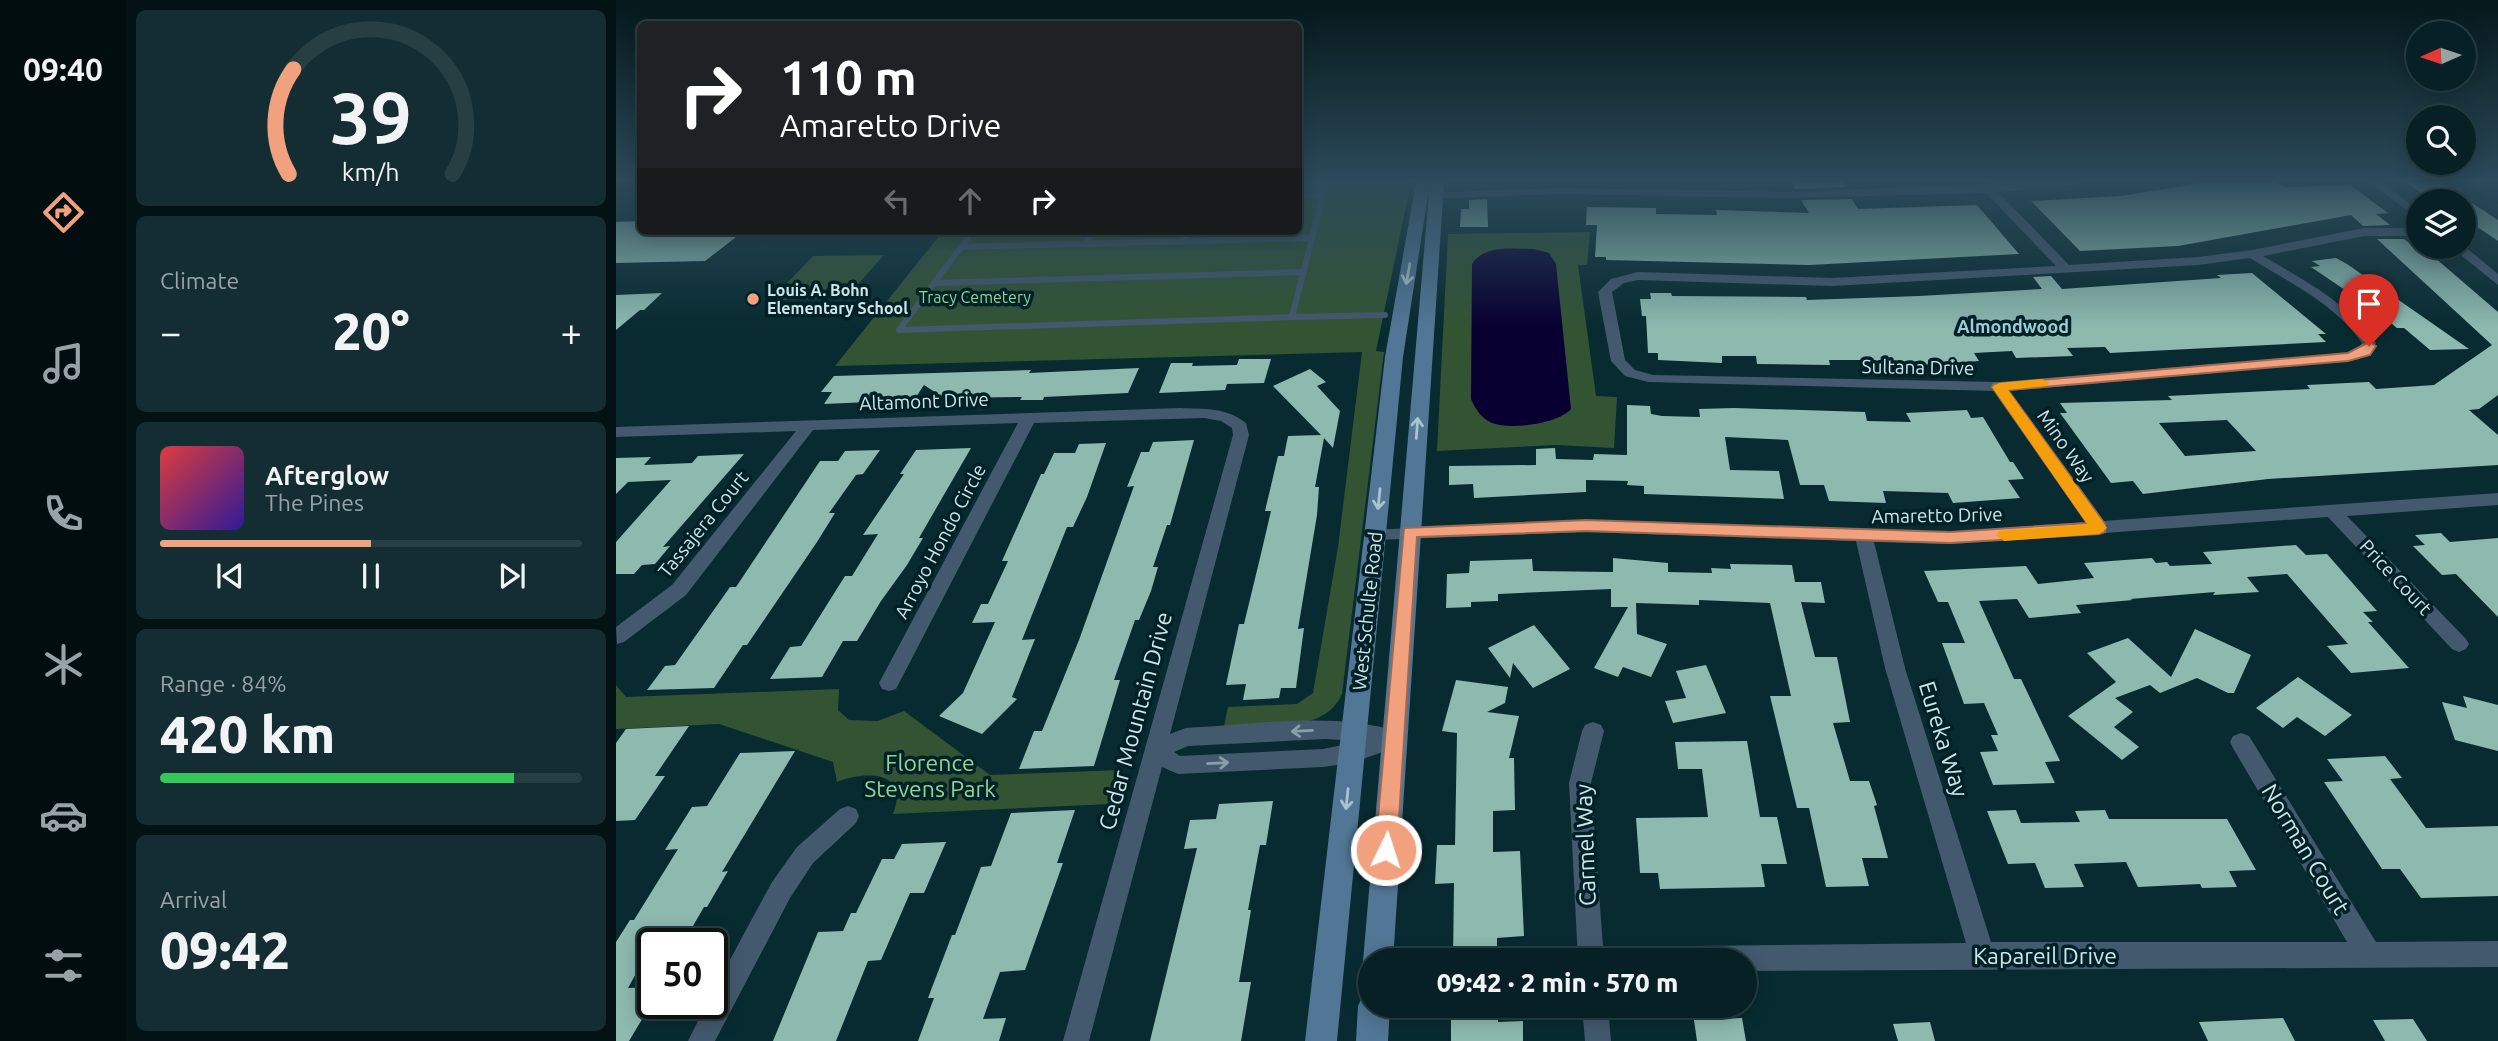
<!DOCTYPE html>
<html lang="en">
<head>
<meta charset="utf-8">
<style>
  :root { --surface:#062025; --page:#142d32; --text:#f1f3f6; --muted:#98a3a7; --line:#273e42; --accent:#f1a17d }
  body { margin:0; font-family:Ubuntu,sans-serif; background:var(--page); color:var(--text); height:100vh; display:flex; flex-direction:column; font-size:26px; white-space:nowrap }
  * { box-sizing:border-box; margin:0 }
  p { font-size:23px; color:var(--muted) }
  .icon { flex:none; width:38px; height:38px; fill:none; stroke:currentColor; stroke-width:2; stroke-linecap:round; stroke-linejoin:round }
  .map { position:relative; flex:1; overflow:hidden }
  .drawer { display:flex; flex-direction:column; gap:10px; padding:10px; background:#031214; width:490px }
  .drawer>* { flex:none }
  .hud { position:absolute; left:21px; top:21px; width:665px; height:214px; border-radius:10px; box-shadow:0 4px 18px #0003,0 0 0 2px var(--line); background:#202124; color:#fff; overflow:hidden }
  .needle { width:46px; rotate:267deg }
  .tools { position:absolute; left:1790px; top:21px; display:grid; gap:14px }
  .tools a { display:grid; place-items:center; width:70px; height:70px; border-radius:50%; background:var(--surface); box-shadow:0 4px 18px #0003,0 0 0 2px var(--line); font-size:35px }
  .speed { position:absolute; left:21px; top:928px; display:flex; gap:14px; font-size:35px; font-weight:700; text-align:center }
  .speed>* { display:grid; place-content:center; width:91px; height:91px; border-radius:50%; background:var(--surface); box-shadow:0 4px 18px #0003,0 0 0 2px var(--line); line-height:1 }
  .speed .limit { border:4px solid #111; border-radius:10px; background:#fff; color:#111 }
  .pin { position:absolute; display:grid; place-items:center; width:60px; height:60px; color:#fff; margin:-72px -30px; border-radius:50% 50% 50% 0; rotate:-45deg; box-shadow:0 0 7px #0007 }
  .pin .icon { rotate:45deg }
  .me { position:absolute; width:77px; margin:-38px; rotate:4deg; stroke-linejoin:round; filter:drop-shadow(0 0 5px #0008) }
  .turn { display:flex; align-items:center; gap:24px; height:147px; padding:0 28px; font-size:32px }
  .turn .icon { width:91px; height:91px; stroke-width:2.5 }
  .turn b { display:block; font-size:49px; line-height:60px }
  .lanes { display:flex; align-items:center; height:66px; padding:0 28px; background:#0003; justify-content:center; gap:35px; direction:ltr }
  .lanes .off { opacity:.35 }
  .big { font-size:52px; font-weight:800; line-height:1.1 }
  .drawer .widget { flex:1; display:flex; flex-direction:column; justify-content:center; gap:10px; min-width:0; padding:0 24px; border-radius:10px; background:var(--page) }
  .drawer .dial { align-items:center; gap:0 }
  .dial svg { height:182px; overflow:visible; fill:none; stroke:var(--line); stroke-width:7; stroke-linecap:round; text-anchor:middle }
  .dial text { fill:var(--text); stroke:none }
  .song { display:flex; align-items:center; gap:21px }
  .cover { width:84px; height:84px; border-radius:10px; background:linear-gradient(135deg,hsl(0 70% 55%),hsl(250 70% 35%)) }
  .played { height:7px; border-radius:4px; background:linear-gradient(90deg,var(--accent) 50%,var(--line) 50%) }
  .keys { display:flex; justify-content:space-around; direction:ltr }
  .heat { display:flex; justify-content:space-between; align-items:center; font-size:38px; direction:ltr }
  .charge { height:10px; border-radius:5px; background:linear-gradient(90deg,#34c759 84%,var(--line) 0) }
  .trip { position:absolute; left:742px; top:948px; width:399px; height:70px; border-radius:35px; background:var(--surface); box-shadow:0 4px 18px #0003,0 0 0 2px var(--line); font-weight:800; line-height:70px; text-align:center }
  main { display:flex; flex:1; min-height:0 }
  .tab-bar { display:flex; flex-direction:column; width:126px; justify-content:space-around; align-items:center; background:#020d0f; color:var(--muted) }
  .tab-bar .icon { width:49px; height:49px }
  .tab-bar .current { color:var(--accent) }
  .tab-bar b { font-size:32px; color:var(--text) }
  .map>svg:first-child { display:block }
</style>
</head>
<body>
<main>
<nav class="tab-bar">
<b>09:40</b>
<svg class="icon current" aria-label="directions" viewBox="0 0 24 24"><path d="M12 3l9 9-9 9-9-9zM9 14v-3h6M13 9l2 2-2 2"/></svg>
<svg class="icon" aria-label="music" viewBox="0 0 24 24"><path d="M9 18V5l10-2v13"/><circle cx="6" cy="18" r="3"/><circle cx="16" cy="16" r="3"/></svg>
<svg class="icon" aria-label="phone" viewBox="0 0 24 24"><path d="M5 4h4l2 5-3 2q2 4 5 5l2-3 5 2v4C11 20 4 13 5 4z"/></svg>
<svg class="icon" aria-label="climate" viewBox="0 0 24 24"><path d="M12 3v18M4 7l16 10M4 17L20 7"/></svg>
<svg class="icon" aria-label="car" viewBox="0 0 24 24"><path d="M5 17H2v-5l4-1 3-4h7l3 4 3 1v5h-3M9 17h6M6 11h13"/><circle cx="7" cy="17" r="2"/><circle cx="17" cy="17" r="2"/></svg>
<svg class="icon" aria-label="filters" viewBox="0 0 24 24"><path d="M4 7h16M4 17h16"/><circle cx="9" cy="7" r="2"/><circle cx="15" cy="17" r="2"/></svg>
</nav>
<section class="drawer">
<div class="widget dial"><svg viewBox="0 0 100 80">
<path d="M14 69A42 42 0 1 1 86 69"/>
<path d="M14 69A42 42 0 0 1 16 23" stroke="#f1a17d"/>
<text x="50" y="56" font-size="32" font-weight="700">39</text>
<text x="50" y="72" font-size="11">km/h</text>
</svg></div>
<div class="widget"><p>Climate</p>
<div class="heat"><a>−</a><b class="big">20°</b><a>+</a></div>
</div>
<div class="widget">
<div class="song"><i class="cover"></i><div><b>Afterglow</b><p>The Pines</p></div></div>
<div class="played"></div>
<div class="keys"><svg class="icon" aria-label="previous" viewBox="0 0 24 24"><path d="M18 5L8 12l10 7zM5 5v14"/></svg><svg class="icon" aria-label="pause" viewBox="0 0 24 24"><path d="M8 5v14M16 5v14"/></svg><svg class="icon" aria-label="next" viewBox="0 0 24 24"><path d="M6 5l10 7-10 7zM19 5v14"/></svg></div>
</div>
<div class="widget"><p>Range · 84%</p><b class="big">420 km</b><div class="charge"></div></div>
<div class="widget"><p>Arrival</p><b class="big">09:42</b></div>
</section>
<div class="map">
<svg width="1882" height="1041" viewBox="0 0 1882 1041">
  <rect width="100%" height="100%" fill="#082b31"/>
  <path fill="#325433" d="M683,182H795L760,351L768,352L726,694C708,735 646,725 608,726L612,707L681,704L697,693L722,547L746,352L219,366L327,231H682Z
    M974,232L971,265H962L980,396L1001,397L998,448L940,445L821,451L832,234Z
    M268,255L243,283L215,284L201,299L155,300L197,256Z
    M0,685L10,697L223,689L222,710L233,720L262,721L288,711L374,775L505,770L495,804L277,814C294,770 249,771 221,782L217,762L103,724L0,729Z"/>
  <path fill="#080031" d="M918,249L933,253L940,264L955,409C942,424 894,430 876,423C865,418 860,410 855,399L856,264C869,244 896,249 918,249Z"/>
  <path fill="#8db9af" fill-rule="evenodd" d="M1176,182H1226L1229,187L1179,189Z
    M1591,182H1660L1669,187L1734,185L1772,213L1760,214L1774,225L1747,226L1735,215L1562,246L1464,251L1415,201L1505,196Z
    M1789,182H1824L1882,220V241L1848,218V201H1817Z
    M871,199L872,227H844L845,209H853V200Z
    M1236,199L1242,209L1361,205L1403,254L1193,265L990,260V257H979L981,225H970L971,207L1040,208V214L1101,215L1100,210L1193,213L1185,200Z
    M24,221V231H128L89,261L0,263V222Z
    M1761,239H1788L1802,250L1811,251L1882,312V395L1863,409L1853,410L1882,435V465L1652,479L1527,494L1517,481L1495,483L1444,413H1451L1444,403L1556,400L1552,396L1694,389L1691,385L1731,383L1753,382L1760,389L1818,385L1876,345ZM1611,420L1640,451L1569,456L1543,423Z
    M1720,258L1731,264L1853,349L1814,350L1788,328H1781L1739,294H1735L1695,267L1704,266L1696,261Z
    M1636,273L1710,334H1702L1710,342L1494,353L1489,347L1451,348L1457,356L1400,358L1396,351L1358,353L1363,361L1273,367L1250,368L1246,360H1213L1214,365L1141,364L1140,356H1106V363L1042,360V353H1032L1030,316H1026L1024,299H1035L1034,293H1055L1056,296L1190,297L1191,300L1303,296L1426,289L1417,277L1435,276L1446,289L1605,278L1601,275Z
    M46,293L28,310H24L0,330V295Z
    M623,359H655L648,383L611,384L609,390L543,393L555,363H577L576,366L621,365Z
    M523,368L512,393L428,397L427,400H404L406,397L328,398L308,385L298,400L208,404L216,392H205L218,376L415,370L413,373Z
    M694,369L710,382L701,386L724,411L717,448L708,438L699,487H703L701,515L682,629L688,628L680,688H665L663,698L627,700L630,684L610,685L623,624H628L644,558L655,511H649L662,456H668L672,436L705,435L657,386Z
    M1011,405L1034,406L1035,414L1046,416L1084,417L1083,409L1118,408L1249,412L1251,421L1295,422L1290,413L1351,410L1355,418L1367,417L1394,462H1397L1408,479L1392,480L1404,498L1337,503L1332,493L1267,491L1270,503L1213,501L1208,485H1184L1172,440L1109,437L1114,470L1163,471L1168,499L1028,494V486L1011,485L1012,481L970,480V492L858,498L857,484L833,485V466L920,465V449L939,448L940,459L977,460L978,454L1011,455Z
    M578,440L554,525H551L537,567H542L535,591L523,620H519L498,680H504L478,766L403,769L418,731H426L463,640L518,486L511,487L525,452H533L537,442Z
    M490,443L471,497L457,527H451L406,640L419,639L396,697L401,699L366,734L323,716L347,693L379,622L356,623L365,604H372L392,561H386L425,474H428L438,453H459L463,444Z
    M355,448L303,538H307L291,565L265,601L241,641H227L206,677L154,679L174,647L185,646L229,576H236L262,534L247,535L288,474H284L300,450Z
    M264,450L247,474L240,475L213,513H219L201,542L131,645H127L98,688L31,690L49,666L59,665L114,587H120L204,461H222L229,451Z
    M128,454L47,547L54,546L39,564L26,565L18,574H0V542L55,480L12,482L0,494V458L35,457L28,465L76,463L82,456Z
    M1825,533L1834,542L1882,538V617L1840,574L1826,575L1797,546L1809,545L1799,535Z
    M1680,545L1690,555L1711,554L1725,570L1761,611L1747,612L1757,622H1752L1793,668L1735,673L1711,646L1732,644L1671,574L1631,577L1643,592L1597,595L1599,592L1514,599L1517,600L1460,605L1465,613L1413,618L1401,599L1363,601L1398,679H1405L1444,761L1429,762L1439,783L1377,785L1364,752L1382,751L1375,735H1382L1368,703L1348,704L1326,643H1349L1332,602H1322L1308,571L1410,566L1422,584L1478,578L1468,563L1536,558L1540,563L1551,562L1554,566L1596,564L1587,552Z
    M997,558L1052,563V572L1096,573L1095,568L1115,569L1114,564L1176,565L1179,582H1205L1209,603L1185,602L1199,657H1221L1234,722L1217,723L1234,781H1253L1261,805L1258,806L1272,858H1246L1253,886L1210,887L1193,808H1181L1154,696H1175L1154,603L1083,600V605L1020,603L1021,634L1051,644L1035,677L1007,667L1002,677L978,668L1012,607H995V589L882,594V601L855,602V607L830,608L831,574L853,573L854,561L916,559L917,571L997,572Z
    M918,625L954,669L917,688L897,663L894,678L872,648Z
    M1579,629L1635,655L1618,693H1612L1581,678L1544,693L1534,685L1499,698L1517,712L1498,727L1523,747L1506,760L1452,716L1500,682L1471,653L1512,638L1555,677Z
    M1090,665L1110,713L1057,723L1049,701L1070,698L1060,671Z
    M1682,677L1736,715L1709,736L1681,717L1667,728L1640,708Z
    M840,680L892,687L889,703L871,712L903,716L893,758H898L899,810L877,811V852L904,851L908,936L881,938V961H837L838,883L819,884L821,845H839L841,733L826,731Z
    M1847,696L1882,705V751L1839,740L1826,702L1851,708Z
    M73,726L39,776H49L19,820L0,821V743L10,729Z
    M1131,741L1144,817H1161L1171,864H1145L1149,887L1044,889L1042,873H1024L1020,818L1092,817L1086,769H1062L1059,742Z
    M179,751L106,872L112,871L91,907H88L67,943H37L12,988L37,987V1001L13,1041H0V942L14,920H18L62,849L49,850L76,807L91,806L124,753Z
    M1769,756L1786,778L1774,779L1810,828L1882,826V896L1805,898L1784,869H1766L1708,782L1727,781L1711,759Z
    M657,801L650,845H644L632,910H635L623,982H635L625,1041H534L581,848L568,849L574,820L600,819L603,804Z
    M459,810L441,863H447L409,970L384,972L367,1019L390,1018L383,1041H302L318,998H312L336,935H339L365,867L375,866L395,813Z
    M1400,810L1405,823L1464,822L1459,811L1489,810L1493,819H1611L1640,870L1613,871L1621,887L1586,888L1584,884L1522,887L1510,862L1458,864L1468,887L1429,888L1419,863L1392,864L1371,811Z
    M330,842L308,893H294L265,960L252,961L220,1041H157L202,932L227,931L235,913H240L266,859H278L286,844Z
    M835,1006H882V1022L907,1021V1041H835Z
    M1126,1018L1130,1041H1081L1078,1020Z
    M1667,1018L1679,1041H1592L1583,1022Z
    M1797,1019L1811,1041H1769L1757,1020Z
    M1314,1022L1319,1041H1282L1277,1024Z"/>
  <g fill="none" stroke-linecap="round" stroke-linejoin="round">
    <path stroke="#43596d" stroke-width="6" d="M682,196L707,195L710,182
      M357,231L283,330L676,317L707,195
      M568,241L573,231
      M469,244L477,231
      M345,247L696,238
      M319,283L688,272
      M676,317L769,315"/>
    <path fill="#43596d" fill-rule="evenodd" d="M1414,182H1463L1457,185L1382,192L1453,265L1582,257L1636,250L1748,228H1802V236H1748L1647,256C1689,281 1731,302 1760,343L1754,355L1732,361L1393,391L1487,521L1882,493V505L1731,516L1850,639L1853,644L1850,649L1843,652L1836,649L1712,517L1334,544L1258,542L1289,668L1375,942H1731L1617,748L1614,742L1617,736L1625,733L1633,736L1760,942L1882,941V967L1129,971V961H962L953,783L966,731L969,725L977,722L985,725L988,731L975,783L987,947L1350,943L1269,668L1240,541L970,532L760,540L751,534L754,530L970,520L1334,532L1470,522L1379,391L1032,382L1009,376L995,361L982,292L995,279L1022,272L1216,278L1440,266L1370,193L1174,198L945,194L805,199L799,196L805,193L945,188L1174,192ZM1634,258C1674,283 1718,303 1746,343L1743,349L1731,353L1383,382L1037,375L1019,370L1009,360L996,292L1008,283L1022,280L1216,286L1582,265Z
      M1753,182H1766L1802,210V218Z
      M1848,246L1882,274V285L1835,247Z
      M564,408C587,409 610,407 630,423L633,435L554,734L570,728C637,725 721,710 786,733L789,739L786,745L736,763L707,767L562,774L546,767L473,1041H447L617,435L616,428L605,421L588,418L418,423L280,689L273,691L266,689L263,683L402,423L197,430L70,595L8,642L1,644L0,627L56,585L180,431L0,437V427ZM709,739L746,741L707,749L564,756L558,752L572,746Z
      M232,806L240,809L243,816L240,823L197,863L174,898L99,1041H72L91,1003H96V993L156,882L181,847L224,809Z
      M966,1006H992L995,1041H969Z"/>
    <path fill="#527695" fill-rule="evenodd" d="M800,182H814L787,357L721,1041H689L769,357Z
      M814,182H828L777,961H754V973L747,961Z
      M754,992V1006H774L772,1041H740L742,1006L747,995Z"/>
  </g>
  <defs><path id="oneway-shaft" d="M-6 0H5M1.5-3L5.5 0L1.5 3" fill="none" stroke-width="1.6" stroke-linecap="round" stroke-linejoin="round" transform="scale(1.75)"/></defs>
  <g stroke="#a9c4d0">
    <use href="#oneway-shaft" transform="translate(792 274) rotate(100)"/>
    <use href="#oneway-shaft" transform="translate(801 428) rotate(-86)"/>
    <use href="#oneway-shaft" transform="translate(763 499) rotate(96)"/>
    <use href="#oneway-shaft" transform="translate(731 799) rotate(96)"/>
  </g>
  <g stroke="#889fac">
    <use href="#oneway-shaft" transform="translate(686 731) rotate(177)"/>
    <use href="#oneway-shaft" transform="translate(602 763) rotate(-3)"/>
  </g>
  <linearGradient id="sky" x2="0" y2="1"><stop stop-color="#04181b"/><stop offset="0.55" stop-color="#2c4a5a"/><stop offset="1" stop-color="#2c4a5a" stop-opacity="0"/></linearGradient>
  <rect width="1882" height="328" fill="url(#sky)"/>
  <path fill="#f1a17d" stroke="#9d6951" stroke-width="2" d="M1753,342L1760,346L1754,355L1732,361L1392,390L1489,524V532L1483,534L1334,543L970,531L801,537L781,850L778,857L770,860L762,857L759,850L788,528L970,520L1334,532L1471,523L1376,387L1378,384L1732,353Z"/>
  <path fill="#f59e0b" d="M1426,379L1433,383L1431,386L1392,390L1491,528L1483,534L1388,541L1380,535L1383,531L1471,524L1376,387L1383,383Z"/>
  <circle fill="#f1a17d" stroke="#002127" stroke-width="2.5" cx="137" cy="299" r="7"/>
  <g text-anchor="middle" dominant-baseline="central" stroke-width="7" stroke-linejoin="round" paint-order="stroke">
    <g font-size="16" font-weight="bold" fill="#cee5ea" stroke="#002127" text-anchor="start">
      <text x="151" y="290">Louis A. Bohn<tspan x="151" dy="18">Elementary School</tspan></text>
    </g>
    <g font-size="16" fill="#8dd790" stroke="#002127">
      <text x="359" y="297">Tracy Cemetery</text>
    </g>
    <g font-size="18" font-weight="bold" fill="#9fccd6" stroke="#002127">
      <text x="1397" y="326">Almondwood</text>
    </g>
    <g font-size="19" fill="#cee5ea" stroke="#002127">
      <text transform="translate(1302 367) rotate(1)">Sultana Drive</text>
      <text transform="translate(308 401) rotate(-2)">Altamont Drive</text>
      <text transform="translate(1450 446) rotate(55)">Mino Way</text>
      <text transform="translate(1321 515) rotate(-1)">Amaretto Drive</text>
      <text transform="translate(87 524) rotate(-51)">Tassajera Court</text>
      <text transform="translate(324 541) rotate(-62)">Arroyo Hondo Circle</text>
      <text transform="translate(1780 577) rotate(47)">Price Court</text>
      <text transform="translate(751 611) rotate(-84)">West Schulte Road</text>
    </g>
    <g font-size="23" fill="#cee5ea" stroke="#002127">
      <text transform="translate(519 721) rotate(-75)">Cedar Mountain Drive</text>
      <text transform="translate(1328 739) rotate(73)">Eureka Way</text>
      <text transform="translate(969 845) rotate(-92)">Carmel Way</text>
      <text transform="translate(1690 849) rotate(59)">Norman Court</text>
      <text x="1429" y="955">Kapareil Drive</text>
    </g>
    <g font-size="23" fill="#8dd790" stroke="#002127">
      <text x="314" y="762">Florence<tspan x="314" dy="26">Stevens Park</tspan></text>
    </g>
  </g>
</svg>
<div class="tools">
<a><svg class="needle" viewBox="-14 -14 28 28"><path d="M0-13l5 13h-10z" fill="#e53935"/><path d="M0 13l5-13h-10z" fill="#98a3a7"/></svg></a>
<a><svg class="icon" aria-label="search" viewBox="0 0 24 24"><circle cx="10" cy="10" r="6"/><path d="M15 15l6 6"/></svg></a>
<a><svg class="icon" aria-label="layers" viewBox="0 0 24 24"><path d="M12 4l9 5-9 5-9-5zM3 14l9 5 9-5"/></svg></a>
</div>
<div class="speed"><div class="limit">50</div></div>
<div class="pin" style="left:1753px;top:346px;background:#d93025"><svg class="icon" aria-label="arrive" viewBox="0 0 24 24"><path d="M6 21V4h12l-3 4 3 4H6"/></svg></div>
<svg class="me" style="left:770px;top:850px" viewBox="-20 -20 40 40"><circle r="17" fill="#f1a17d" stroke="#fff" stroke-width="3"/><path d="M0-11L8 9 0 5-8 9z" fill="#fff"/></svg>
<div class="trip">09:42 · 2 min · 570 m</div>
<div class="hud">
<div class="turn"><svg class="icon" aria-label="right" viewBox="0 0 24 24"><path d="M7 20v-9h11M14 6l5 5-5 5"/></svg><div><b>110 m</b>Amaretto Drive</div></div>
<div class="lanes"><svg class="icon off" aria-label="left" viewBox="0 0 24 24"><path d="M17 20v-9H6M10 6l-5 5 5 5"/></svg><svg class="icon off" aria-label="ahead" viewBox="0 0 24 24"><path d="M12 20V5M6 11l6-6 6 6"/></svg><svg class="icon" aria-label="right" viewBox="0 0 24 24"><path d="M7 20v-9h11M14 6l5 5-5 5"/></svg></div>
</div>
</div>
</main>
</body>
</html>
